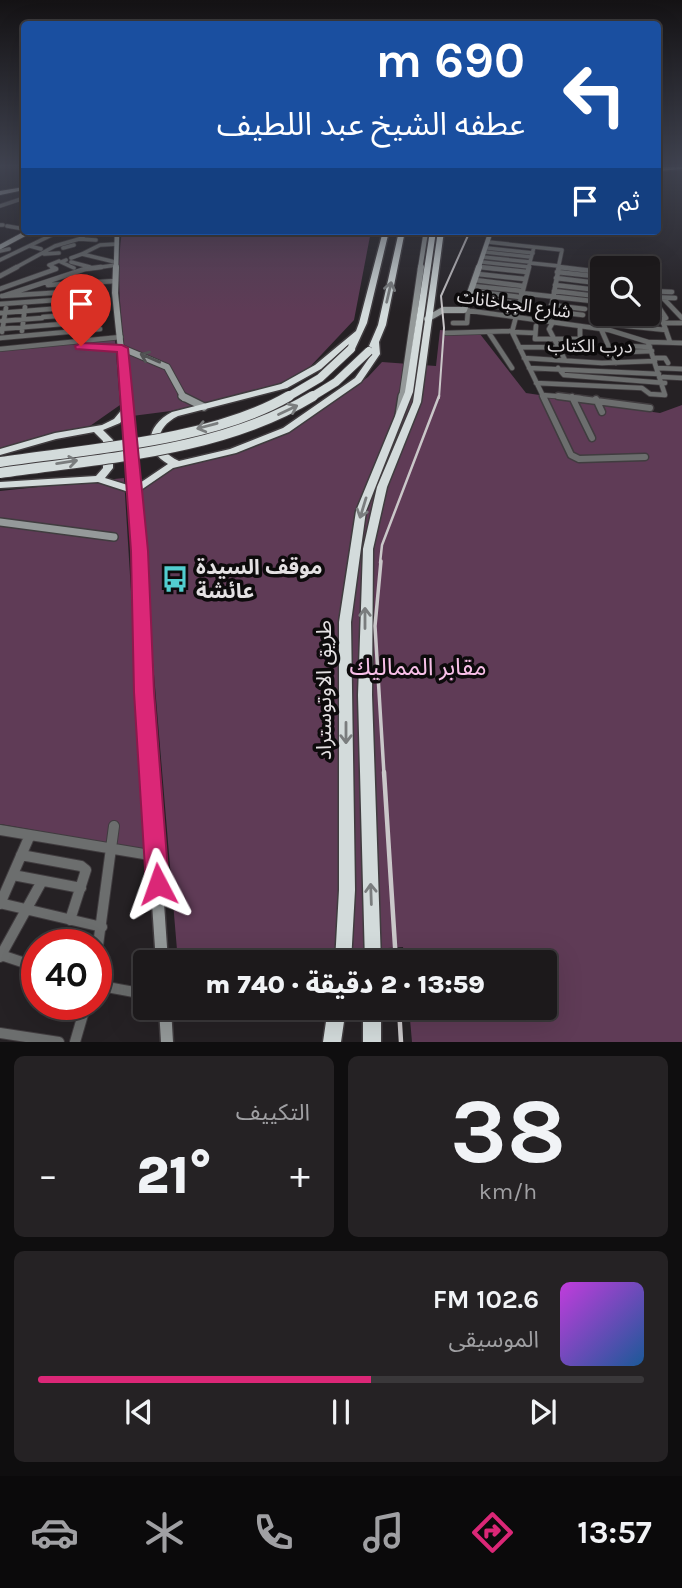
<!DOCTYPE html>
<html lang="ar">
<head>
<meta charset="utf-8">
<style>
  :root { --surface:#1c191b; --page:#252224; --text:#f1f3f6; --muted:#a0a0a3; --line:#3a383a; --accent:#db2777 }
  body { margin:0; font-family:Karla,"Noto Sans Arabic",sans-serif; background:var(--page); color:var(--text); direction:rtl; height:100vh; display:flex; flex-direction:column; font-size:26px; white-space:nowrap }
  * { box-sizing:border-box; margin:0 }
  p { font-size:23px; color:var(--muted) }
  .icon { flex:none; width:38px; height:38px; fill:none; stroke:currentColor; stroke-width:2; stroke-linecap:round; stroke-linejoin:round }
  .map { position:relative; height:1042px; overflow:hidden; direction:ltr }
  .panel { display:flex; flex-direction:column; gap:14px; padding:14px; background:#0f0e0f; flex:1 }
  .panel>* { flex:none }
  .banner { position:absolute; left:21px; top:21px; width:640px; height:214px; border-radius:7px; box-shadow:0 7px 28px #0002,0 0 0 2px var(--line); direction:rtl; background:#1a4fa0; color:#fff; overflow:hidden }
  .fabs { position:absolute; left:590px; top:256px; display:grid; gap:14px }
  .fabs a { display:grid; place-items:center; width:70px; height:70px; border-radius:7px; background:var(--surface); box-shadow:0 7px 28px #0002,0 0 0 2px var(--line); font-size:35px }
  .speed { position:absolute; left:21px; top:929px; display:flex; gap:14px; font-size:35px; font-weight:700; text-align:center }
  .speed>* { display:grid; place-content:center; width:91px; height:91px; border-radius:50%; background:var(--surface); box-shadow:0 7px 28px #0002,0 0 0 2px var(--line); line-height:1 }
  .speed .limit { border:10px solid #d22; background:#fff; color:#111 }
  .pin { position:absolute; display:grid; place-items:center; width:60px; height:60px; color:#fff; margin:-72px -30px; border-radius:50% 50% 50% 0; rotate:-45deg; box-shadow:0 0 7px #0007 }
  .pin .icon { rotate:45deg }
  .me { position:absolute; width:77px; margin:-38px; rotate:356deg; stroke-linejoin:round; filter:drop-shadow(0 0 5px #0008) }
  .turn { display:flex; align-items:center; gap:24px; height:147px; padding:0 21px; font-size:32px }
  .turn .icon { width:91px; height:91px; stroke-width:2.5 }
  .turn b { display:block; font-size:49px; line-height:60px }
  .then { display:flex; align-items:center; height:66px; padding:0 21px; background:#0003; gap:14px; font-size:26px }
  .big { font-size:52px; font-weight:800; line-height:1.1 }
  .panel .widget { flex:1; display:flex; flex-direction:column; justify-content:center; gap:10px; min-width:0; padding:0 24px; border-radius:10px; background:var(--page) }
  .panel .dial { align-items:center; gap:0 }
  .dial b { font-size:91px; line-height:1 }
  .song { display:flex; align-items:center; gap:21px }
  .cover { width:84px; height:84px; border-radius:10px; background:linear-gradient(135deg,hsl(290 70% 55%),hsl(210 70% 35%)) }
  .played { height:7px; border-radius:4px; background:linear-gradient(90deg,var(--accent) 55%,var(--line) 55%) }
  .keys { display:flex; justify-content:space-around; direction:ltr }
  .heat { display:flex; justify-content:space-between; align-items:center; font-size:38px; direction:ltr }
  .panel .tiles { flex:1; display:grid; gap:14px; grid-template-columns:1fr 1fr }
  .widget:last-child { grid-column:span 2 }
  .trip { position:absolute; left:133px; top:950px; width:424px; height:70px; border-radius:7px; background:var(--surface); box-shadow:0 7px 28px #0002,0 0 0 2px var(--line); font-weight:800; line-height:70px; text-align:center; direction:rtl }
  .dock { display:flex; height:112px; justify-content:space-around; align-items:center; background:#0b0a0b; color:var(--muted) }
  .dock .icon { width:49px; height:49px }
  .dock .on { color:var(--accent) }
  .dock b { font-size:32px; color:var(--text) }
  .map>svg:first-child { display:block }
</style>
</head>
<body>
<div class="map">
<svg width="682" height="1042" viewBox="0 0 682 1042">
  <rect width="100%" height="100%" fill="#252124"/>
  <path fill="#5f3b56" d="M122,231H371L354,320L306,371L270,388L171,411L132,416C127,357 113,290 122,231Z
    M440,330L480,334L526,393L660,413L682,405V1042H412L409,1008H544V962H405L403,947L178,962L138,483L172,468L255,446L288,433L368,377L382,362L436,366Z
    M115,339L120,405L90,426L0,450V350Z
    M124,478L147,850L0,824V491Z"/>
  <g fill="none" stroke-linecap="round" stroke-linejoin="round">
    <defs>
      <path id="street-far3" d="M0,206L24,198
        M0,225H3
        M7,226L24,229
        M34,231L44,232
        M91,233L117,232
        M79,239L96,240
        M488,242L562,250L558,269
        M30,246L41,249
        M63,248L74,245
        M487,248L533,253
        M0,251L9,249
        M485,252L531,257
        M44,254L59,253
        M483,257L530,262
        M71,258L82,254
        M0,260L60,231
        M66,260L61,262L74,268
        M71,262L90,267
        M115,262L82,254L100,245L117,244
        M482,262L529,267
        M530,263L559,266
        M480,267L496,269
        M559,267L573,269
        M13,269L55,246L79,239L92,231
        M56,269L49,265L59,261
        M87,269L116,265
        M528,269L534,247"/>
      <path id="street-far2" d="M480,267L527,272
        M529,267L512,332L544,398
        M559,267L592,271
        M557,272L602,277
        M478,274L525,279
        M0,276L17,267
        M556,278L589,282
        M475,280L523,286
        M48,285L116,281
        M555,285L589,289
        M473,286L522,291
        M0,289L56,269L52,267
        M471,291L520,297
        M554,291L588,295
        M648,291L672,292
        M521,293L592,301
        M2,296L99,290
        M3,296L85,269L101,267
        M469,297L519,303
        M648,297L675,298
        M663,298L682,318
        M467,303L517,309
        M0,304L99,297
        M551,305L585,309
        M649,305L658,306L666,318L662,319L670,342
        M464,310L609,330L648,342L682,343
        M550,311L583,315
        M0,313L100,305
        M43,317L98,313
        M606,317L645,320
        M549,319L559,267
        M2,321L42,318
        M553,322L549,329L565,360
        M453,323H467L468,310
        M663,323H681
        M607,324L666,330
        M536,326L535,339H580V327
        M0,329L100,321
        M601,329L616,363
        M22,331L25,307
        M2,332L6,308
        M512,332L535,333
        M446,333L512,331
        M489,333L512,368
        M0,338L100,329
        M76,341L78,303
        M81,346L122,347
        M627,346L650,347
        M519,347L598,348
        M0,349L121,337
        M628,352L652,351
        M524,358L602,363L655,361
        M654,358H665L668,363
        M529,368L659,374
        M558,368L564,375L665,383
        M657,368L682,369
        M663,377L682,378
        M536,383L642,388L650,394L665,395L648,342
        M542,395L581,398"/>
      <path id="street-far1" d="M543,396L571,455L579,459L645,457
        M558,396L650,408
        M572,397L592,438
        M596,399L602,412"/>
      <path id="street" d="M0,830L156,856
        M21,855L81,866L86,870L70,920
        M13,875L81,888
        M0,903L102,927
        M0,904L30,835
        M1,955L37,967
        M0,957L42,881
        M96,960L114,826
        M96,985L145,994
        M0,1033L59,1042
        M75,1042L86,1004"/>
      <path id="secondary-far4" d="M0,247L30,231
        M116,269L117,231
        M420,269L426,231
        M478,269L491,231"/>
      <path id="secondary-far3" d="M116,267L115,293L126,398
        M427,319L443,310H464L479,267
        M122,348L167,367L184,398
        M402,398L421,267"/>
      <path id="secondary-far2" d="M125,396L140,563
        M182,396L204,407
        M399,415L402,396
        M0,522L114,537"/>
      <path id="secondary-far1" d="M140,561L149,774"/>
      <path id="secondary" d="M149,772L162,962
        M165,1008L167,1042"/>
      <path id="primary" d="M24,187V190L0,195V191Z"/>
      <path id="highway" d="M658,167H682V169L658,171Z
        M383,231H389L367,323L354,351H348L347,349L349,344L321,369L287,388L178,416C154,428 153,449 179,461L230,449L283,428L355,378L372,354V348L369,346L378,325L399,231H405L386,325L379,342L380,354L361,382L289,432L236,453L173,468L135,494L98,482L0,488V482L96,476L103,468V441L94,432L56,439L0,455V449L55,433L102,425L114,419L124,407L127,406L131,409L120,423L103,430L113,440V468L105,478L134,487L168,464C142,449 147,425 172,412L281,384L315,365L356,331L359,323Z
        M430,231H436L413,392L366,511L351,622L355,890L351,962H335L339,890V622L356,511L405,392Z
        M438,231H444L421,402L387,487L373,549L372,695L381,962H365L358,695L363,549L377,487L413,402Z
        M328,1008H346L341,1042H323Z
        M363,1008H381V1042H363Z"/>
    </defs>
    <use href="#street-far3" stroke="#403c3f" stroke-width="5"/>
    <use href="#street-far2" stroke="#403c3f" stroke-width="6"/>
    <use href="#street-far1" stroke="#403c3f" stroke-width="9"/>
    <use href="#street" stroke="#403c3f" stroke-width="12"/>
    <use href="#secondary-far4" stroke="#403c3f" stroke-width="6"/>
    <use href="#secondary-far3" stroke="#403c3f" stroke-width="8"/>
    <use href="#secondary-far2" stroke="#403c3f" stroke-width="10"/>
    <use href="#secondary-far1" stroke="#403c3f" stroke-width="12"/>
    <use href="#secondary" stroke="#403c3f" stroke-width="15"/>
    <use href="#primary" stroke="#403c3f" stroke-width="2"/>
    <use href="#highway" stroke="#403c3f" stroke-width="3"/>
    <use href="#street-far3" stroke="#6c6e6e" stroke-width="3.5"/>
    <use href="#street-far2" stroke="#6c6e6e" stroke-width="4.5"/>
    <use href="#street-far1" stroke="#6c6e6e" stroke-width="6"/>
    <use href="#street" stroke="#6c6e6e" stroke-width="10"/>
    <use href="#secondary-far4" stroke="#959a9a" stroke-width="4.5"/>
    <use href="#secondary-far3" stroke="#959a9a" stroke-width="6"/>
    <use href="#secondary-far2" stroke="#959a9a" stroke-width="7"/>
    <use href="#secondary-far1" stroke="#959a9a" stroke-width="10"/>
    <use href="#secondary" stroke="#959a9a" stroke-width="12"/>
    <use href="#primary" fill="#b6bcbc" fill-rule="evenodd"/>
    <use href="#highway" fill="#d3dbdb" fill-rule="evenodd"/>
    <path stroke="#cac7c9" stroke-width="2" d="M439,398L444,328L441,296L470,231"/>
    <path stroke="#cac7c9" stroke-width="2.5" d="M380,563L382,545L439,396"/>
    <path stroke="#cac7c9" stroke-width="3.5" d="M381,561L375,626L384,774"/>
    <path stroke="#cac7c9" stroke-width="4.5" d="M384,772L396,962
      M399,1008L401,1042"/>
    <defs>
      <path id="highway-bridge-far1" d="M286,398L320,378L351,349
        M310,398L336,382L369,351"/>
      <path id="highway-bridge" d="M0,462C88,449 212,441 289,396
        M0,473C104,458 221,452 313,396"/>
    </defs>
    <use href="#highway-bridge-far1" stroke="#403c3f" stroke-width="10" stroke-linecap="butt"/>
    <use href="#highway-bridge" stroke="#403c3f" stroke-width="12" stroke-linecap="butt"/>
    <use href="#highway-bridge-far1" stroke="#d3dbdb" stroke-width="8"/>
    <use href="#highway-bridge" stroke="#d3dbdb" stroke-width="10"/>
  </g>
  <defs><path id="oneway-shaft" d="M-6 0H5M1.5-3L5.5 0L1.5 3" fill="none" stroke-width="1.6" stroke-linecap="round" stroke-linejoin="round" transform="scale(1.75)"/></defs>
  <g stroke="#7a7d7e">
    <use href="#oneway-shaft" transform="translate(389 292) rotate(-77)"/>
    <use href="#oneway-shaft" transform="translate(288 410) rotate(-25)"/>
    <use href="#oneway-shaft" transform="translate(207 426) rotate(165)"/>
    <use href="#oneway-shaft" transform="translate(67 462) rotate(-9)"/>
    <use href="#oneway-shaft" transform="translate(363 508) rotate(107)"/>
    <use href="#oneway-shaft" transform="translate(365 618) rotate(-90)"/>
    <use href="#oneway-shaft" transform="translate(346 733) rotate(90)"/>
    <use href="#oneway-shaft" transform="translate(371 894) rotate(-92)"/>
  </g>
  <use stroke="#515253" href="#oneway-shaft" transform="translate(150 358) rotate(-157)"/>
  <linearGradient id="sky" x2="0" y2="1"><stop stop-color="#141214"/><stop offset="0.53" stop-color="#404350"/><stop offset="1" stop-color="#404350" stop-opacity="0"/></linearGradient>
  <rect width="682" height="313" fill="url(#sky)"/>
  <path fill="#db2777" stroke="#8e194d" stroke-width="2" d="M81,343L122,345L128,348L148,551L154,692L169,884L166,891L158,895L149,891L146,884L134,692L131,551L117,352L76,349L75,346Z"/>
  <defs>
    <symbol id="bus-bare" viewBox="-9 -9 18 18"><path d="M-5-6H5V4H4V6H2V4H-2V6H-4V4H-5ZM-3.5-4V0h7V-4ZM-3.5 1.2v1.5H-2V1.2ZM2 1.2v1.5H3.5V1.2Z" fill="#52cdcf" stroke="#0d0b0c" stroke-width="2.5" paint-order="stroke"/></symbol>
  </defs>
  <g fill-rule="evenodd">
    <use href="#bus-bare" x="156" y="560" width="38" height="38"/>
  </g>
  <g text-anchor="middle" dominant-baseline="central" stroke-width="7" stroke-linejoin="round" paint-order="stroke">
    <g font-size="18" fill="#e4e1e3" stroke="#0d0b0c">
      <text transform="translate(514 304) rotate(8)">شارع الجباخانات</text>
      <text transform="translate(590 346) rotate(1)">درب الكتاب</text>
    </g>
    <g font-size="21" font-weight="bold" fill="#e4e1e3" stroke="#0d0b0c" text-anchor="start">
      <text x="196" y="567">موقف السيدة<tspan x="196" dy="24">عائشة</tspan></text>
    </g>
    <g font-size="21" fill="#e4e1e3" stroke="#0d0b0c">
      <text transform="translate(324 690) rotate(-90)">طريق الاوتوستراد</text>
    </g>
    <g font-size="24" fill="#f8c0e8" stroke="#0d0b0c">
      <text x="418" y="667">مقابر المماليك</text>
    </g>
  </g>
</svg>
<div class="fabs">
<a><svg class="icon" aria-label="search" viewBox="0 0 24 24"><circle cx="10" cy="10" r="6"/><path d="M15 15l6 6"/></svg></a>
</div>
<div class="speed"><div class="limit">40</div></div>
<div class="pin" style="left:81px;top:346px;background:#d93025"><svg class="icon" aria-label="arrive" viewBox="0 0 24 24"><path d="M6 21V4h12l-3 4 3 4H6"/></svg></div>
<svg class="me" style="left:158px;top:884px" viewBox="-20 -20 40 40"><path d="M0-17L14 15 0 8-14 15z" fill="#db2777" stroke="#fff" stroke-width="4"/></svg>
<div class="trip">13:59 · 2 دقيقة · 740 m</div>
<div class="banner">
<div class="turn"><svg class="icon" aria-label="left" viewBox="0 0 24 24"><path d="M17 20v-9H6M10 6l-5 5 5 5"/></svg><div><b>690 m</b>عطفه الشيخ عبد اللطيف</div></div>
<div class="then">ثم<svg class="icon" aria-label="arrive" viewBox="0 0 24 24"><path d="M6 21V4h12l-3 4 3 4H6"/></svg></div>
</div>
</div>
<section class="panel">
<div class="tiles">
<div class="widget dial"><b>38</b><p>km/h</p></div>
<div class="widget"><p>التكييف</p>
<div class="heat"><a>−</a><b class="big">21°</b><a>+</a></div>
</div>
<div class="widget">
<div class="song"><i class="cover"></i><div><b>102.6 FM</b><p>الموسيقى</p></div></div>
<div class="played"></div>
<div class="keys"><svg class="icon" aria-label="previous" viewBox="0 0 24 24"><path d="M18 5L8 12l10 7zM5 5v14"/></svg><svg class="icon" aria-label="pause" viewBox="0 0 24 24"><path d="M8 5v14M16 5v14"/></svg><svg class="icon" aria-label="next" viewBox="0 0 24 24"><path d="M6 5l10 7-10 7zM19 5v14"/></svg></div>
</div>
</div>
</section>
<nav class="dock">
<b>13:57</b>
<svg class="icon on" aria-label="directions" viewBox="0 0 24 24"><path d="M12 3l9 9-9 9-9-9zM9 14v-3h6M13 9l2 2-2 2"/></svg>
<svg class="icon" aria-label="music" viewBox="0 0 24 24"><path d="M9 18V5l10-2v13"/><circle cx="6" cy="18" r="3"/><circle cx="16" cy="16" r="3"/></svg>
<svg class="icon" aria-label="phone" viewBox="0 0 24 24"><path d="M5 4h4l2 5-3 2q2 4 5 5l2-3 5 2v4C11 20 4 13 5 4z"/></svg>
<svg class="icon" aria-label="climate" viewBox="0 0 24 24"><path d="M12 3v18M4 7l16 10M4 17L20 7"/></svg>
<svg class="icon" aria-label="car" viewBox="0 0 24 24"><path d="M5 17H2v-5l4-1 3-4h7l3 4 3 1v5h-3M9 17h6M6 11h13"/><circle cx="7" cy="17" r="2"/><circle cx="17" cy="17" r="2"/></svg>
</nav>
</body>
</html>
